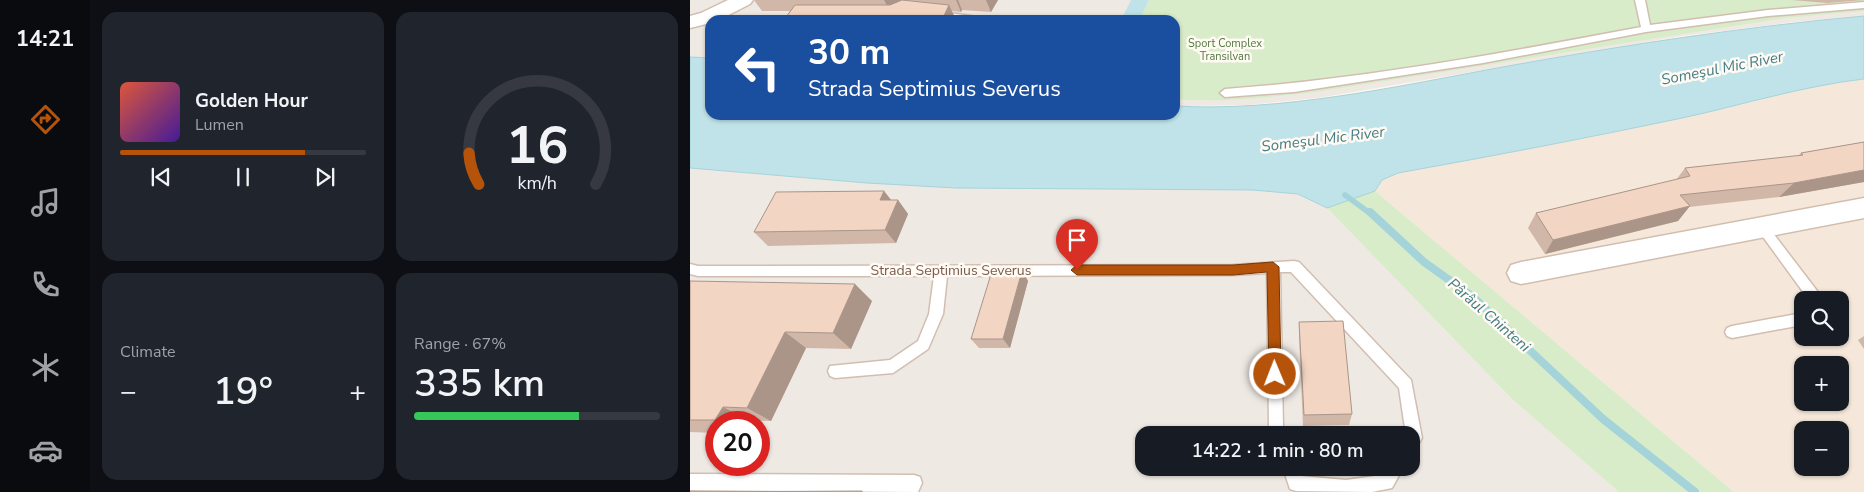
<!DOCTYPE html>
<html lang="en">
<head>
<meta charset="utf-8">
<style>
  :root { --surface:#171b24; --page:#20242c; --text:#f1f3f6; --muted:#9ea1a6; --line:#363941; --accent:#b45309 }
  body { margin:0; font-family:"Nunito Sans",sans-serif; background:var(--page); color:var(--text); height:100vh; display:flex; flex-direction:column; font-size:19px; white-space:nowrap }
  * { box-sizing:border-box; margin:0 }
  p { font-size:16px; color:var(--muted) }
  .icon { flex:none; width:28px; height:28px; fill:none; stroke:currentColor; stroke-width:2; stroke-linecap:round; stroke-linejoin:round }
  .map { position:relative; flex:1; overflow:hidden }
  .details { display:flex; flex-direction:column; gap:12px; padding:12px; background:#0d0f14; width:600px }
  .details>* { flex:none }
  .guide { position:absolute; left:15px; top:15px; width:475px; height:105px; border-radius:15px; box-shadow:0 1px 4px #0004; background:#1a4fa0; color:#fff; overflow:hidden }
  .buttons { position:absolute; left:1104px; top:291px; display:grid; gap:10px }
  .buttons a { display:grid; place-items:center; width:55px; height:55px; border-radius:10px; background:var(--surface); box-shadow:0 1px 4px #0004; font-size:25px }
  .speed { position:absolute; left:15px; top:411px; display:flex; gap:10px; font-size:25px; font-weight:700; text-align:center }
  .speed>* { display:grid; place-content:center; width:65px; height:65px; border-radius:50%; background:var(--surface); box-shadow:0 1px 4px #0004; line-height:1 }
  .speed .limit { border:8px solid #d22; background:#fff; color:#111 }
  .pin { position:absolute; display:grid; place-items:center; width:42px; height:42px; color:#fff; margin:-51px -21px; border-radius:50% 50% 50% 0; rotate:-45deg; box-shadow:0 0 5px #0007 }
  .pin .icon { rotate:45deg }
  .me { position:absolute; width:55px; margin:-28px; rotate:359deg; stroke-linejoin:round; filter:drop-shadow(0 0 4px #0008) }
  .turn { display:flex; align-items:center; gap:18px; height:105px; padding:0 20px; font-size:22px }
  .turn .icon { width:65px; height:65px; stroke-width:2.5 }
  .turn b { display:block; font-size:35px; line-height:42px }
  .big { font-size:38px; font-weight:600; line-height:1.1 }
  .details .widget { flex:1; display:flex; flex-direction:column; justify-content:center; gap:8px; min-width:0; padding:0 18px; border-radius:15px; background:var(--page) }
  .details .dial { align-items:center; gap:0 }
  .dial svg { height:130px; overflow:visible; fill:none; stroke:var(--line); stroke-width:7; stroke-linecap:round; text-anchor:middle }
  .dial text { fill:var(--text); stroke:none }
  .song { display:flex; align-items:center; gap:15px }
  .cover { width:60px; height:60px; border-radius:8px; background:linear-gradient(135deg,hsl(10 70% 55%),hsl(260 70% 35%)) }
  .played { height:5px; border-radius:2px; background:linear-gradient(90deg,var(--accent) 75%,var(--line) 75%) }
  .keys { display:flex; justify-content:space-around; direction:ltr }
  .heat { display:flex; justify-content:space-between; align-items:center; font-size:28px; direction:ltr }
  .charge { height:8px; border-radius:4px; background:linear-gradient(90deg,#34c759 67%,var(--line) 0) }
  .details .tiles { flex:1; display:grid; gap:12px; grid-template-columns:repeat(2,1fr) }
  .trip { position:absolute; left:445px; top:426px; width:285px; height:50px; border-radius:15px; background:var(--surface); box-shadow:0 1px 4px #0004; font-weight:600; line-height:50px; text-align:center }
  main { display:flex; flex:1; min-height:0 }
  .dock { display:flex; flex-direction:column; width:90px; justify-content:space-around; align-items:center; background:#090b0e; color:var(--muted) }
  .dock .icon { width:35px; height:35px }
  .dock .selected { color:var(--accent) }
  .dock b { font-size:22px; color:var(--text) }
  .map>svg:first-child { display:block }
</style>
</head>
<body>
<main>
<nav class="dock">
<b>14:21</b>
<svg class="icon selected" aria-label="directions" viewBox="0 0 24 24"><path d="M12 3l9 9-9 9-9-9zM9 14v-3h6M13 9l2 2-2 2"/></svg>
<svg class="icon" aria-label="music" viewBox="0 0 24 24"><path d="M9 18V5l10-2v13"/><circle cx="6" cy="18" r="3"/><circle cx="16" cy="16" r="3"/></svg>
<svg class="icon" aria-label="phone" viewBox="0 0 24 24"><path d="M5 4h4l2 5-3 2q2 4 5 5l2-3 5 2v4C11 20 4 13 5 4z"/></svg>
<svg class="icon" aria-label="climate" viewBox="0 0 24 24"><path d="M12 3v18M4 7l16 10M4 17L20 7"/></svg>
<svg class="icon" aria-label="car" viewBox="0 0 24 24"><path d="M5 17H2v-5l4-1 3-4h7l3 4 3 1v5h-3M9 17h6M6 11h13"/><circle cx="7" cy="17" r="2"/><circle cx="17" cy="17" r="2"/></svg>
</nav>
<section class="details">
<div class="tiles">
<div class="widget">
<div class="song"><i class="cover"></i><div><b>Golden Hour</b><p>Lumen</p></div></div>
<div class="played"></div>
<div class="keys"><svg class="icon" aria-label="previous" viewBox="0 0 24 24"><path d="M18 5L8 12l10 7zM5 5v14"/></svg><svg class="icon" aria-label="pause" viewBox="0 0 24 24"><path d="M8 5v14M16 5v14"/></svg><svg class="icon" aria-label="next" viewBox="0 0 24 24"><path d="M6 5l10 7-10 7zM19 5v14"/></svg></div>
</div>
<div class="widget dial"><svg viewBox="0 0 100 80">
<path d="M14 69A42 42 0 1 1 86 69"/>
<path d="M14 69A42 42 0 0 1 8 50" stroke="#b45309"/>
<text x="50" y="56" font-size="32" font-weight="700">16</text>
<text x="50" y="72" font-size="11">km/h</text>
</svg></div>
<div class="widget"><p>Climate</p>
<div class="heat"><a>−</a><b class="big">19°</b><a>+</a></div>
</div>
<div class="widget"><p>Range · 67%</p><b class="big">335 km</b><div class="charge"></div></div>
</div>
</section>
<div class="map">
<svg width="1174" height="492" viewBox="0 0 1174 492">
  <rect width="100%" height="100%" fill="#fdf6ec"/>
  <path fill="#f5e8da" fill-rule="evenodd" d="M1174,79V492H1044L685,191L692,180L708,173L913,135L1063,102L1106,89ZM1112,300H1150V338H1112ZM1112,365H1150V402H1112ZM1112,430H1150V468H1112Z"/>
  <path fill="#efe9e4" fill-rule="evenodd" d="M0,0H1174V16L1103,22L993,36L628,98L558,105L496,106H485V20H20V58L0,57Z
    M0,168L177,183L266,188L563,190L608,194L637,208L822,399L929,492H0ZM26,422H69V465H26ZM454,435H721V468H454Z"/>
  <path fill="#d8ecc9" d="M459,0H1174V11L1094,18L626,92C579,97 532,103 485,99V20H448Z
    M685,191L1044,492H929L822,399L637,208Z"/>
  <path fill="#bfe3e8" stroke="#a5d3da" d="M1174,16V79C1112,86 1053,105 992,118C898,138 803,156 708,173L692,180L685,191L637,208L608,194L563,190L266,188L177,183L0,168V57L20,58V115H485V106C591,112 704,87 807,68C929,46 1051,27 1174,16Z"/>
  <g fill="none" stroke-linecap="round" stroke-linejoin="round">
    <path stroke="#a5d3da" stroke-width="5.5" d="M655,195L681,214"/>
    <path stroke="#a5d3da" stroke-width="8" d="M680,212L734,262L783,297L913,419L1005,492"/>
    <path fill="#bfe3e8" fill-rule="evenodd" d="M441,0H459L449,20H431Z"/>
    <defs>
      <path id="service" d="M945,0H955L960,25L1078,10L1174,2V8L1078,16L956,32L793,63L604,92L535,97L530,93L535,89C675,79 813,53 951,27Z
        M247,11L287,17L292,20H268L244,16L242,14Z
        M1072,222L1076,224L1134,300H1119L1068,230L1066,227L1068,224Z
        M604,261L609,262L721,380L732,438L726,448L721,450V435H716L709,388L601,272H590L593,427L597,435H581L579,427L577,273L543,275L257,276L253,314L238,349L203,373L145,378L140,376L138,371L140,366L200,360L228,341L239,314L244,276H8L0,274V264L8,266L543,265Z
        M1112,313V325L1042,338L1037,336L1035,332L1037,328L1042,326Z
        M593,468H609L611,476L656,480L692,475L696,468H713L702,488L682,492L606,491L600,489Z
        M0,474L224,475L230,477L232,483L228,492L0,490Z"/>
      <path id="minor" d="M38,0H63L60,4L29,20H20V23L0,28V16L11,13Z
        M1174,198V218L831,284L821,281L817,273L821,265L831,262Z"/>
    </defs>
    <use href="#service" stroke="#d1beb0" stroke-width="3"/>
    <use href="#minor" stroke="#d1beb0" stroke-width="3"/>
    <use href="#service" fill="#fff" fill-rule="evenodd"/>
    <use href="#minor" fill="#fff" fill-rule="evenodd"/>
  </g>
  <path fill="#d1b7a8" d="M64,0H308L301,12L272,10L271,12L262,11L266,20H94L100,11H72Z
    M1102,0H1174L1137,3Z
    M1174,142V182L1089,197L999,207L988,221L855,254L838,228L846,213L986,180L995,168L1108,156L1111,153Z
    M194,191L201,200H208L218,214L206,243L78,246L64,232Z
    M332,271L338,281L320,348H289L281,339Z
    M0,281L182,301L161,349L116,348L81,421L57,420L56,422H26V433L0,432Z
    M609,322L662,414L659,425L613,426L609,336Z
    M1174,336V349L1168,340Z"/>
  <path fill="#aa9588" d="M194,0H215L219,7L202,14Z
    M266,0H268L272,10L271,12Z
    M296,0H308L301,12Z
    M259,5L266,20H252Z
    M1174,170V182L1089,197L1104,183Z
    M194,191L205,205L190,200Z
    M208,200L218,214L206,243L195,230Z
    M1000,206L988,221L855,254L863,240Z
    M332,271L338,281L320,348L313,339Z
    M165,284L182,301L161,349L143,333Z
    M95,332L116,348L81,421L57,408Z
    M33,407L57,420L56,422H30L25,420Z"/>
  <path fill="#f3d5c3" stroke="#aa9588" d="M212,0L259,5L252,20H94L105,5H200Z
    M1174,142V170L1104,183L990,195L1000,206L863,240L846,213L1000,176L995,168L1113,155L1111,153Z
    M194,191L190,200H208L195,230L64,232L86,192Z
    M302,271H332L313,339H281Z
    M0,281L165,284L143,333L95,332L57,408L33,407L25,420H0Z
    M653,321L662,414L614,415L609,322Z
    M172,491V492H0Z"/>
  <path fill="#b45309" stroke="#753606" d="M583,262L589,267L591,374L590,378L585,380L580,378L579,374L577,272L543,275H387L381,270L387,265H543Z"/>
  <g text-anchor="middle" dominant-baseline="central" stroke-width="5" stroke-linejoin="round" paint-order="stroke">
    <g font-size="11" fill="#537a41" stroke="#fffaf3">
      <text x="535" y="43">Sport Complex<tspan x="535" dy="13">Transilvan</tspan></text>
    </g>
    <g font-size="14" fill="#7a5c4d" stroke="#fffaf3">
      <text x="261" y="270">Strada Septimius Severus</text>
    </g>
    <g font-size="15" font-style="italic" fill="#437c86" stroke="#fffaf3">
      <text transform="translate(1032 68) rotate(-11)">Someşul Mic River</text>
      <text transform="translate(633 139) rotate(-7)">Someşul Mic River</text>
      <text transform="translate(799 315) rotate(41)">Pârâul Chinteni</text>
    </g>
  </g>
</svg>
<div class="buttons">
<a><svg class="icon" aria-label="search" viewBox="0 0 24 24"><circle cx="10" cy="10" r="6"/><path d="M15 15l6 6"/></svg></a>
<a>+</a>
<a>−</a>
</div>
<div class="speed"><div class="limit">20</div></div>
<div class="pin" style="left:387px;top:270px;background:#d93025"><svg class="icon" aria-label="arrive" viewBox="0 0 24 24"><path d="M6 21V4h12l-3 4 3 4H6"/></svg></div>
<svg class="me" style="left:585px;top:374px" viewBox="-20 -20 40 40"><circle r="17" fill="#b45309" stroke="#fff" stroke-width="3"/><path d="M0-11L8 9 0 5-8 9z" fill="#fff"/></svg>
<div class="trip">14:22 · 1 min · 80 m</div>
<div class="guide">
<div class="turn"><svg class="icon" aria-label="left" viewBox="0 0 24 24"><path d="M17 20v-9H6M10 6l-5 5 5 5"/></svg><div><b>30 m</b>Strada Septimius Severus</div></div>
</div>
</div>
</main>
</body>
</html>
